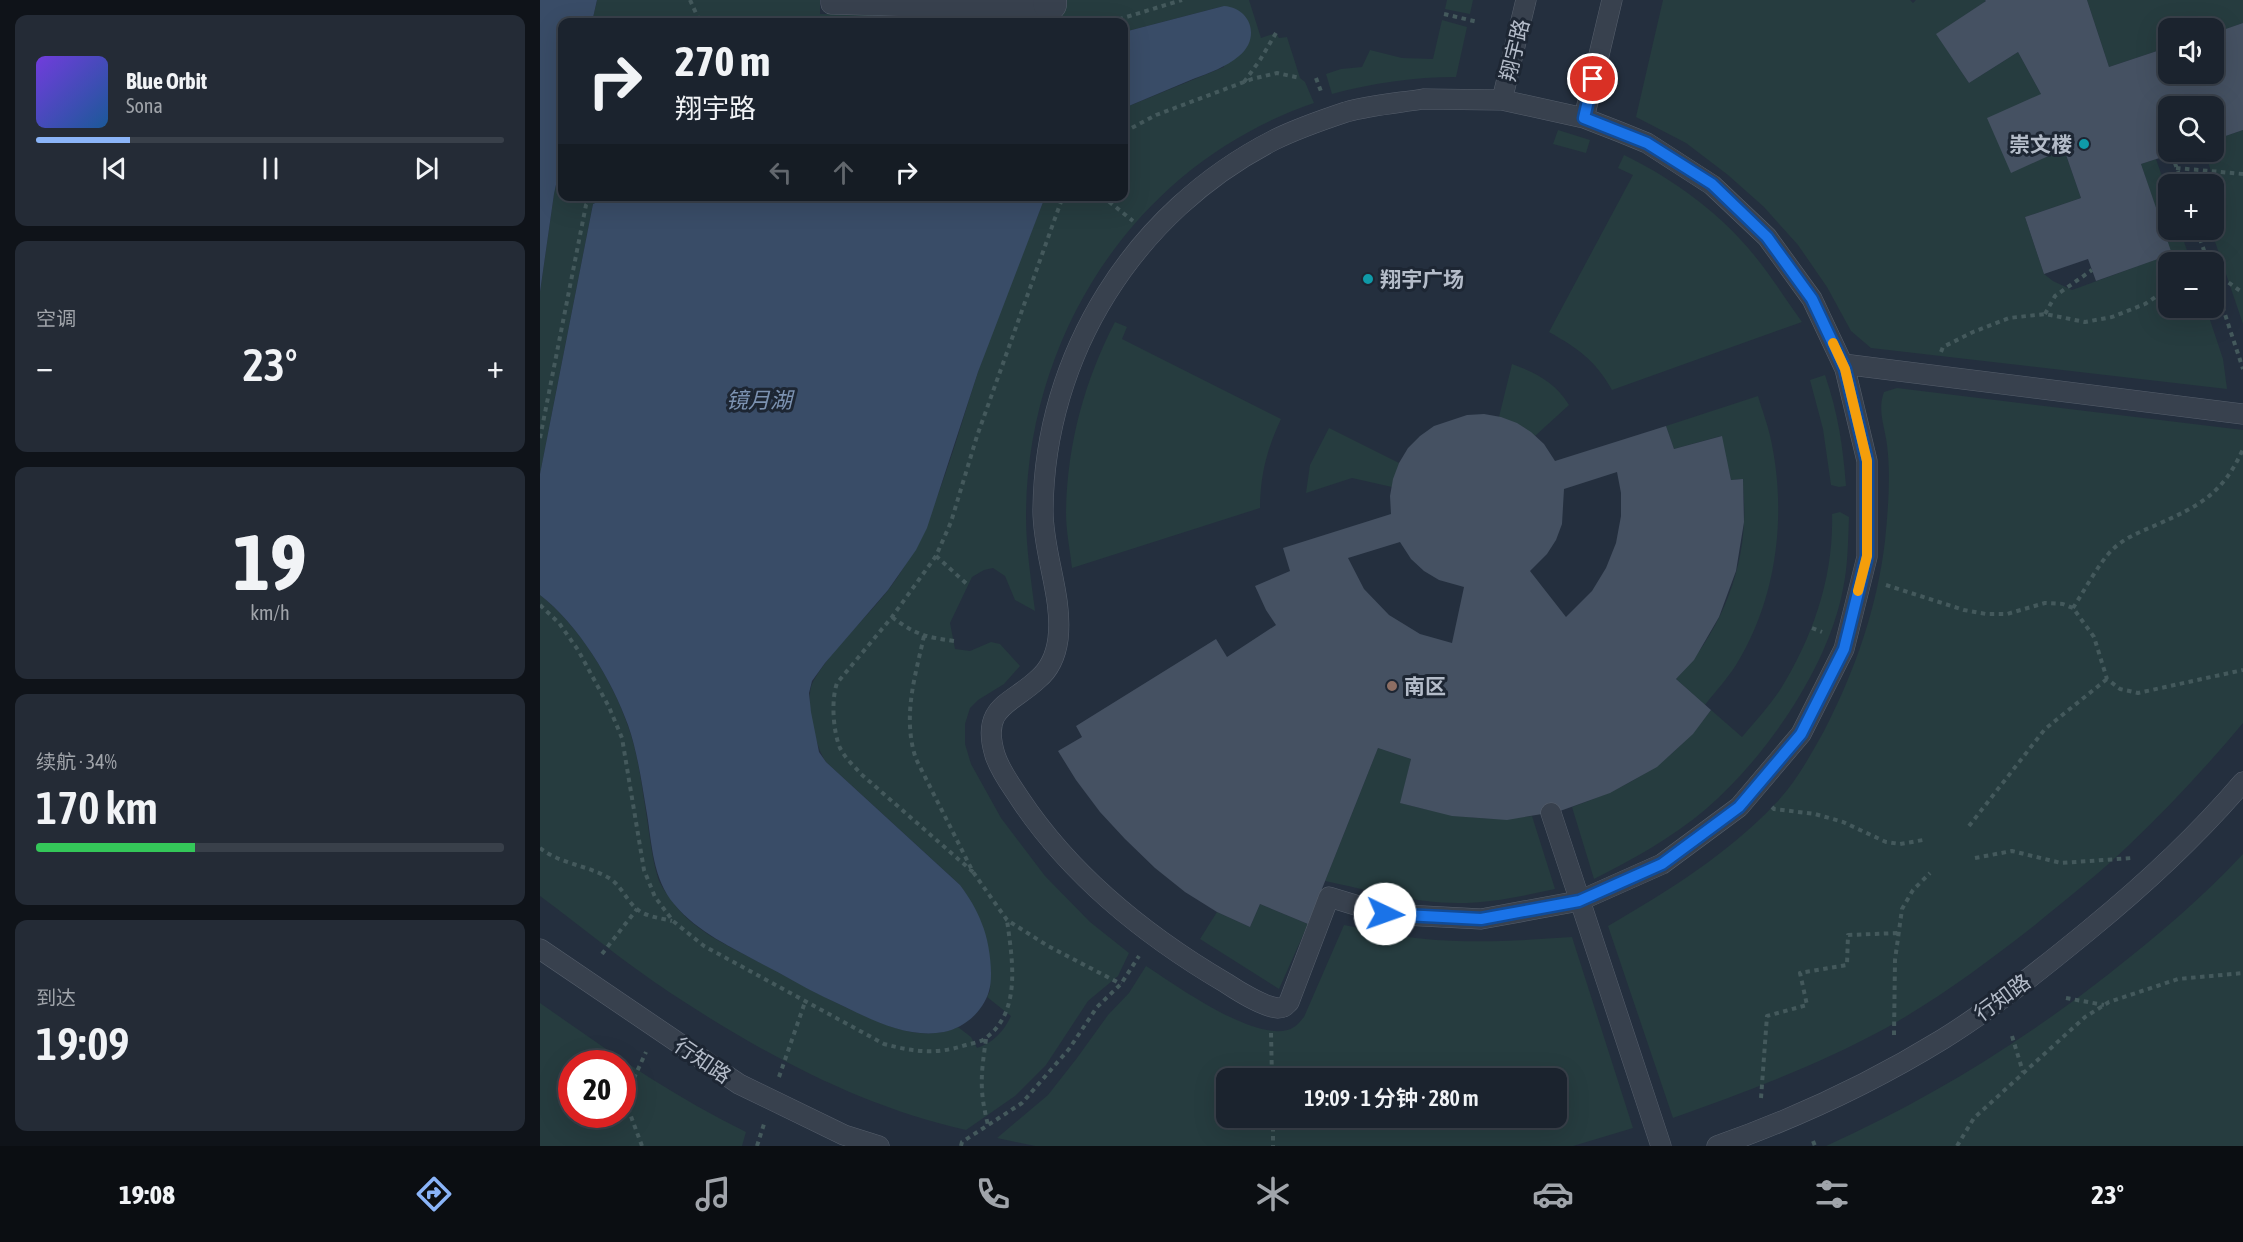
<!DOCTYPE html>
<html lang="zh">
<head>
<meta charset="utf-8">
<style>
  :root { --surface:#1b232e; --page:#242b36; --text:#f1f3f6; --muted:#a0a4aa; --line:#39404a; --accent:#8ab4f8 }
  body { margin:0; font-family:"Asap Condensed","Noto Sans SC",sans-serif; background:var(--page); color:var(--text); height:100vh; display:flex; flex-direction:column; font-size:22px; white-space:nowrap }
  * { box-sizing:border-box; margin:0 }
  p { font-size:20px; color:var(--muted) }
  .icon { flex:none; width:33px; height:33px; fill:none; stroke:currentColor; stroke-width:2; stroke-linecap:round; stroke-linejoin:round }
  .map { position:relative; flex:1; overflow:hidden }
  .side { display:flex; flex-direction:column; gap:15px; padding:15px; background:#0f1319; width:540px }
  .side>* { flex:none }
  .banner { position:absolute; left:18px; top:18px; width:570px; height:183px; border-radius:12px; box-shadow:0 6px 24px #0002,0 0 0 2px var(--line); background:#1b232e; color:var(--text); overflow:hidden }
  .controls { position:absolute; left:1618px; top:18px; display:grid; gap:12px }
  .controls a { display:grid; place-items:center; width:66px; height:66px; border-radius:12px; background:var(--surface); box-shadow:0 6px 24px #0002,0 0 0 2px var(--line); font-size:30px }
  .speed { position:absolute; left:18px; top:1050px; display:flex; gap:12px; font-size:30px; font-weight:700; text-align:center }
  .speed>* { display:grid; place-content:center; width:78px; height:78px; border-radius:50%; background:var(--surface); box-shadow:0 6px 24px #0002,0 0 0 2px var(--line); line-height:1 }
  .speed .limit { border:9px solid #d22; background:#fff; color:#111 }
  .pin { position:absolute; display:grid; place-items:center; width:51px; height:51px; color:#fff; margin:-26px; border:3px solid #fff; border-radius:50%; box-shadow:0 2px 6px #0007 }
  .me { position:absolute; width:66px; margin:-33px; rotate:93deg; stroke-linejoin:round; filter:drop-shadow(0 0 4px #0008) }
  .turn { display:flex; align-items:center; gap:21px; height:126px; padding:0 18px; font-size:27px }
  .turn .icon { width:78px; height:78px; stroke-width:2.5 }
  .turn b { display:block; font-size:42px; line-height:51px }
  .lanes { display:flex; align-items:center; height:57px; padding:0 18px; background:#0003; justify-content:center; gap:30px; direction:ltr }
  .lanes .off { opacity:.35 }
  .big { font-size:45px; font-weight:600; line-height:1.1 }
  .side .card { flex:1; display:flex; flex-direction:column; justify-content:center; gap:9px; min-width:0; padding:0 21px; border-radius:12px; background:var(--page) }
  .side .dial { align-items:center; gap:0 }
  .dial b { font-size:78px; line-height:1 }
  .song { display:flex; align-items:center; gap:18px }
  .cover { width:72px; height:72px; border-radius:9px; background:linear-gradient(135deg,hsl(260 70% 55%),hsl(210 70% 35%)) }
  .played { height:6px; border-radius:3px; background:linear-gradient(90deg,var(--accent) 20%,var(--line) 20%) }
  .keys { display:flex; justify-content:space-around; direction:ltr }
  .heat { display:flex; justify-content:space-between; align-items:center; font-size:33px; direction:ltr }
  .charge { height:9px; border-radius:4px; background:linear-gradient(90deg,#34c759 34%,var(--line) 0) }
  .trip { position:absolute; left:676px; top:1068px; width:351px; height:60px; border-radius:12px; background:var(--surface); box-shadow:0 6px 24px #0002,0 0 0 2px var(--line); font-weight:600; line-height:60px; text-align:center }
  .tabs { display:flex; height:96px; justify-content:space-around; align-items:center; background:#0b0e12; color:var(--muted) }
  .tabs .icon { width:42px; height:42px }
  .tabs .on { color:var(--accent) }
  .tabs b { font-size:27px; color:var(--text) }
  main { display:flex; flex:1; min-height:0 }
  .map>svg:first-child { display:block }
</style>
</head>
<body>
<main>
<section class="side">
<div class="card">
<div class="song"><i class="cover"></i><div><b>Blue Orbit</b><p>Sona</p></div></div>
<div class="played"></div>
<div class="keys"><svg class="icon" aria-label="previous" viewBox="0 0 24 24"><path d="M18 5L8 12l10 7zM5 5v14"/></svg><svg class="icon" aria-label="pause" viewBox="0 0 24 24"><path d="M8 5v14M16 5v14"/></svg><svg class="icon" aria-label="next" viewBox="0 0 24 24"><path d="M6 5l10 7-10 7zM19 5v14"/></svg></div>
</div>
<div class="card"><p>空调</p>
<div class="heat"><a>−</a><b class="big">23°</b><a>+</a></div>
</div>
<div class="card dial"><b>19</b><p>km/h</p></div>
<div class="card"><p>续航 · 34%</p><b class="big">170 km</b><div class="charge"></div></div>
<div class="card"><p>到达</p><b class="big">19:09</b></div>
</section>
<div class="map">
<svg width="1703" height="1146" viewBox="0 0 1703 1146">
  <rect width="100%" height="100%" fill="#242f3e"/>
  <path fill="#263c3f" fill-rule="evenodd" d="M57,0H280V14L522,19V0H709L721,38L736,33L739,38L747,37L760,78L765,82L774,103C598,163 487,332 486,516C486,547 491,579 495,611L475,600L465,576L453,568L444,570L432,577L410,623L415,649L430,651L451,642L460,644L480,666L464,684L438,700L430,708L425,724V744L431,764L461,818L505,876L550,922L589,953L578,976L548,1001L506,1065L475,1096L426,1130C318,1106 220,1052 129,992C84,962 43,928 0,896V595C38,624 73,681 88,726C97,751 101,779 105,806C109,829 111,855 118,878C120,885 127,894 132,901C153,931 189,946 221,963C247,977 274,992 301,1005C337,1021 378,1045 418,1027L431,1037L437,1048C453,1043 464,1031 471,1016L447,997L450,991C451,950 443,918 420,885L286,762C275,746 263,697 274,680C298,639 338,610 362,570C399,509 415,442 437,375C457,315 482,256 505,197L584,196V108L684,67V6L584,32V22H52Z
    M907,0H933L930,14L905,9Z
    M1123,0H1370L1373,3L1376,0H1445L1446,1L1397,34L1429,83L1478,52L1501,94L1471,172L1524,149L1541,198L1485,217L1504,274L1513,281L1532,290L1631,254L1601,164L1616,159L1629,197V230H1640L1651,262H1629V308H1666L1683,359L1687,389L1331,348L1311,331L1287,287L1258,245L1224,207L1188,175L1146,143L1096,117Z
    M1547,0H1703V23L1674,33V28H1629V47L1569,67Z
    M902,20L927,27L916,77C874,77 833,83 792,94L786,74L801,69L822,67L830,50L862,58L893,59Z
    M1018,130L1050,140L1046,153L1013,144Z
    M1703,130V324L1671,230H1674V189L1676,188L1665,152H1674V140Z
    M1084,155C1124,174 1169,205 1199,238C1223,263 1242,294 1262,322L1072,390C1055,360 1039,349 1009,332L1093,175L1078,168Z
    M22,157V196L70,197L53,204L0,474V292L14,194Z
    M575,322L587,327L582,339L741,419C727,449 720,475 720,508L532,568C530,550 526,531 526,513C527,445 544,382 575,322Z
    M972,364C996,373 1015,382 1029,405L995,436L959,417Z
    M1285,375C1298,413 1303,446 1306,486L1299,487L1291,485L1283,429L1270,380Z
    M1357,388L1703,430V723C1667,766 1629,807 1588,846C1559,874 1526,899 1495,925C1448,962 1398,999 1346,1028C1278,1065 1206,1092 1133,1118L1068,926C1128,891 1188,854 1236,803C1256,782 1270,756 1284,731C1315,671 1337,608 1345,541C1348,510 1351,476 1347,445C1345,427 1337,410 1344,392Z
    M1218,396C1222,410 1228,425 1231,440C1247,515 1237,599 1196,665C1187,679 1175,692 1165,705L1136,679C1176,638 1202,579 1204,521C1205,507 1203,493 1203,479L1191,480L1181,436L1134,449L1126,426Z
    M789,428L859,463L852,487L812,478L766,493L770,465Z
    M1300,512L1309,517C1308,541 1308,566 1303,589C1288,668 1226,757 1166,809C1132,838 1093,859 1054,879L1032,807C1092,786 1132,763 1171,710L1202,737C1215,722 1229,706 1240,690C1273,637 1294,576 1292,514Z
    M838,748L871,759L861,803C907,815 944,823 992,816L1015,889C983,896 951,903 918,903C873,903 828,890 785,881Z
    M1703,854V1146H1286C1388,1100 1482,1042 1570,973C1617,936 1662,898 1703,854Z
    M720,904L768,924L739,989L660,939L677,912L710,927Z
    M804,925C821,928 838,933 855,935C913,945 974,941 1032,937L1093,1128L1033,1146H495L457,1138L508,1095L537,1058L568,1015L589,993L606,966C634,984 722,1048 754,1027C758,1025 761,1020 764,1017ZM687,1078H1017V1118H687Z
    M0,1003C67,1050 132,1096 206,1132L202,1146H0ZM32,1064H82V1114H32Z"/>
  <path fill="#394c67" d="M0,0H57L52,22H22V157L14,194L0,292Z
    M684,6C711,8 721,38 699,56C686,67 669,73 653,79C630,89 607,98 584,108V32Z
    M70,196L505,197L438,372L387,528L376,550L348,590L285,663L272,681L269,693L271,712L279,752L286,762L420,885C429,897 437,910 442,924C449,940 454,975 449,991C443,1012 424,1028 404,1032C362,1040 320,1013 284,997C263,987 244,975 224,965C192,947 158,933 134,904C113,879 112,845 107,814C102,785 98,754 88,725C72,680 38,624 0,595V474L53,204Z"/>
  <path fill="#455162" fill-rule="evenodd" d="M1445,0H1547L1569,67L1629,47V74H1674V33L1703,23V130L1674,140V106H1629V152H1638L1601,164L1632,254L1556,281L1548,259L1504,274L1485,217L1541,198L1524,149L1471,173L1447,118L1501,94L1478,52L1429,83L1396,34L1446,1Z
    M944,414L961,417L977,423L991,432L1004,444L1015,461L1126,426L1134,449L1182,436L1191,480L1203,479L1204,522L1196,571L1179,617L1154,660L1136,679L1171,710L1153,734L1117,767L1070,793L1020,811L967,820L912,816L860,803L871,759L838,748L768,924L720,904L710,927L677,912L645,892L615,868L585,839L560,812L536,780L518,751L542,737L536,726L676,639L687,657L736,625L726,610L715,586L750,571L743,548L851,514L850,496L853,479L859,463L868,448L880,436L894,426L927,415ZM1077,472L1081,493V516L1076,543L1066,568L1052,591L1026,617L990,571L1007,554L1016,540L1022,524L1024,489ZM860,542L871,559L884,571L899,580L924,587L912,643L880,634L849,615L824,589L808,558Z"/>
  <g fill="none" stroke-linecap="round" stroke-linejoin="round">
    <defs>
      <path id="lane" d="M291,0V4L497,10L510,4
        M883,99L962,100L1044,118L1080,132L1107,143L1172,185L1227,237L1272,299L1305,369L1327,461V557L1304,649L1261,734L1199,807L1122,864L1039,901L941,919L845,914L789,897L749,1002C745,1006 744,1008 738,1008C724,1007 698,991 686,983C606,936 532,877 480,799C471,785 460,771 455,755C440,706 472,704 498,679C510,669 516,654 518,639C523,596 503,554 503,511C504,354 595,211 734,140C754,130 785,119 806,112C831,105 858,103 883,99Z
        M962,100L986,0
        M1044,118L1072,0
        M1303,364L1703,414
        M1011,813L1121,1146
        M0,949L199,1084L304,1135L339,1146
        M1177,1146C1254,1119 1333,1082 1403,1039C1453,1008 1504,967 1549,930C1604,885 1657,836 1703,782"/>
      <path id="street" d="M510,4V0"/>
    </defs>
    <use href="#lane" stroke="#565f6c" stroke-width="21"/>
    <use href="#street" stroke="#565f6c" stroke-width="34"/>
    <path stroke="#44595c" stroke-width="4" stroke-dasharray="4.5 4.5" stroke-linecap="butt" d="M150,0L160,22
      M904,14L938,22
      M570,22L642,0
      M776,78L782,94
      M704,82L720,60L736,33
      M584,132L616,115L712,79L737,73L760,78
      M1632,154L1642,184
      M1636,168L1703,174
      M562,196L593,221
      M1657,230L1668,262
      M1658,262L1665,255
      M1674,272L1703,293
      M1674,281L1703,369
      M1505,314L1515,296L1552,270
      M1401,352L1403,347L1433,332L1469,318L1505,314L1545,322L1572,317L1605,304L1629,288
      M0,438L46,205L52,196
      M396,556L428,585
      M1346,585L1424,610L1446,614H1467L1505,603L1523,604L1533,608L1554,637L1567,679L1580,689L1598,693L1703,670
      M0,605L19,623L38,650L69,707L82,738L104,870L115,897L133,921L164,946L344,1044C375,1052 395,1055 426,1045C433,1043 442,1042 447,1037C482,1010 472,958 467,920
      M1533,608C1544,591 1559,563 1572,550C1584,538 1600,532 1616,525C1659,506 1683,494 1703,449
      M352,617C376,635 386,637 414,641
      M1272,628L1282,632
      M384,636C375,677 362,717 376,759L433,872L467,920L508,946L581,984
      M1232,807L1234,809L1275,814L1303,822L1346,842L1360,844L1383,840
      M1429,826L1505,729L1567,679
      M0,848C20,864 47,865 69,878C81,885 86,900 97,909C106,917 121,918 132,921
      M1435,858L1472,851L1521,863L1592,858
      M433,872L321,774C314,766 305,758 300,748C293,731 291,700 297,683L352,617L396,556L411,522L437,436L523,196
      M62,954L97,909
      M1526,998L1564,1005
      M731,1033L732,1078
      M1354,1035L1355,960L1362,909L1373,890L1390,873
      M1472,1036L1483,1072
      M446,1039C441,1075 439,1089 448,1125
      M239,1077L265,1002
      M1221,1098L1227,1016L1267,1005L1260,973L1307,965L1308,935L1359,933
      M733,1118V1146
      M1273,1141L1275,1146
      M102,1146L86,1103L88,1091L106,1052
      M217,1146L224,1124
      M421,1146L422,1142L482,1103L529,1049L557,1007L581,984L599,956
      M1417,1146L1434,1118L1545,1017L1569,1002L1638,979L1703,973"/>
    <use href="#lane" stroke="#38414e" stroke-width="20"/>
    <use href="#street" stroke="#38414e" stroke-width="33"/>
  </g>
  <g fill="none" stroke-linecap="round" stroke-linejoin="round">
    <defs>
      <path id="route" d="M845,914L941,919L1039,901L1122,864L1199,807L1261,734L1304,649L1327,556V461L1305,369L1272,299L1227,237L1172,184L1107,143L1044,118L1053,79"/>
    </defs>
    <use href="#route" stroke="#114b97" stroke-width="15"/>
    <use href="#route" stroke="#1a73e8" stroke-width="10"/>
    <path stroke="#f59e0b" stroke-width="10" d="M1293,343L1305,369L1327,461V556L1318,591"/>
  </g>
  <g fill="#0f9aa8" stroke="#1d2633" stroke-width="2">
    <circle cx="1544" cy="144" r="6"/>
    <circle cx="828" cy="279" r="6"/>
  </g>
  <circle fill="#8d6e63" stroke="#1d2633" stroke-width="2" cx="852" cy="686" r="6"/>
  <g text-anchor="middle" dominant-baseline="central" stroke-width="6" stroke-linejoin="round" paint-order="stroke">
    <g font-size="21" fill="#b4bcc9" stroke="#1d2633">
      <text transform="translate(974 50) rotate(-76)">翔宇路</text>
      <text transform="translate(1462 997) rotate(-36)">行知路</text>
      <text transform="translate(163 1060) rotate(34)">行知路</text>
    </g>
    <g font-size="21" font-weight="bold" fill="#b4bcc9" stroke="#1d2633" text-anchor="start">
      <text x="1532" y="144" text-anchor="end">崇文楼</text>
      <text x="840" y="279">翔宇广场</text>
      <text x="864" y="686">南区</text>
    </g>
    <g font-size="22" font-style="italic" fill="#7c92b1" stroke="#1d2633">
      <text x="219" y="400">镜月湖</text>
    </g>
  </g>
</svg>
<div class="controls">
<a><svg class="icon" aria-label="sound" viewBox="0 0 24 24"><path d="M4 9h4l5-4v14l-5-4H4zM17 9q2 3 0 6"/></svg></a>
<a><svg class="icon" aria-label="search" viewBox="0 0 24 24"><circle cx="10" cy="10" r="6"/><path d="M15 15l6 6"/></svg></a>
<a>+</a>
<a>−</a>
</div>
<div class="speed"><div class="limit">20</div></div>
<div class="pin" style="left:1053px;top:79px;background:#d93025"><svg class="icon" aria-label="arrive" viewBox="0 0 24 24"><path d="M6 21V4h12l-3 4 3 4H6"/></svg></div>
<svg class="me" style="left:845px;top:914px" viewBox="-20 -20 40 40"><circle r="19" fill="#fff"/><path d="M0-13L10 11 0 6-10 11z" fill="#1a73e8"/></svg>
<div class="trip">19:09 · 1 分钟 · 280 m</div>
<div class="banner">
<div class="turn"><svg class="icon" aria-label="right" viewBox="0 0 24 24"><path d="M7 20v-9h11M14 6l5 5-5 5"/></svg><div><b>270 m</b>翔宇路</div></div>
<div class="lanes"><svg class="icon off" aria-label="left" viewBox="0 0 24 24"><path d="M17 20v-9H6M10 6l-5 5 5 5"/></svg><svg class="icon off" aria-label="ahead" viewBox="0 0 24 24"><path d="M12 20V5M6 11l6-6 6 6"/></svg><svg class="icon" aria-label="right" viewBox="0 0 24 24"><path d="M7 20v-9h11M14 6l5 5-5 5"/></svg></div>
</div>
</div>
</main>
<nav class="tabs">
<b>19:08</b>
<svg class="icon on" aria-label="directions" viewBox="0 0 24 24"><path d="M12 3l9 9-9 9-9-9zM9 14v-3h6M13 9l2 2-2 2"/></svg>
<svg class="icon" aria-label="music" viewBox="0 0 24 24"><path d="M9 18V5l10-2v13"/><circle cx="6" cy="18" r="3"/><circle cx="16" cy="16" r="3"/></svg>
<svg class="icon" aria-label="phone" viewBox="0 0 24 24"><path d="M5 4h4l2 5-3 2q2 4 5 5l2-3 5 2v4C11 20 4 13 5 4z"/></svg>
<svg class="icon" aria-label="climate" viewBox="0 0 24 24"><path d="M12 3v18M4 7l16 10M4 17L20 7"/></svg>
<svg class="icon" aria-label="car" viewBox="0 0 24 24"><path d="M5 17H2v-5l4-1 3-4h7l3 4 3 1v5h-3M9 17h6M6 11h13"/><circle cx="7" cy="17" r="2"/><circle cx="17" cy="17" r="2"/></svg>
<svg class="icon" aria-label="filters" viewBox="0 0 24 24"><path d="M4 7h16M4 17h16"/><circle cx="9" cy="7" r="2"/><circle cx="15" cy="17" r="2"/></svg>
<b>23°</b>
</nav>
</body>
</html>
